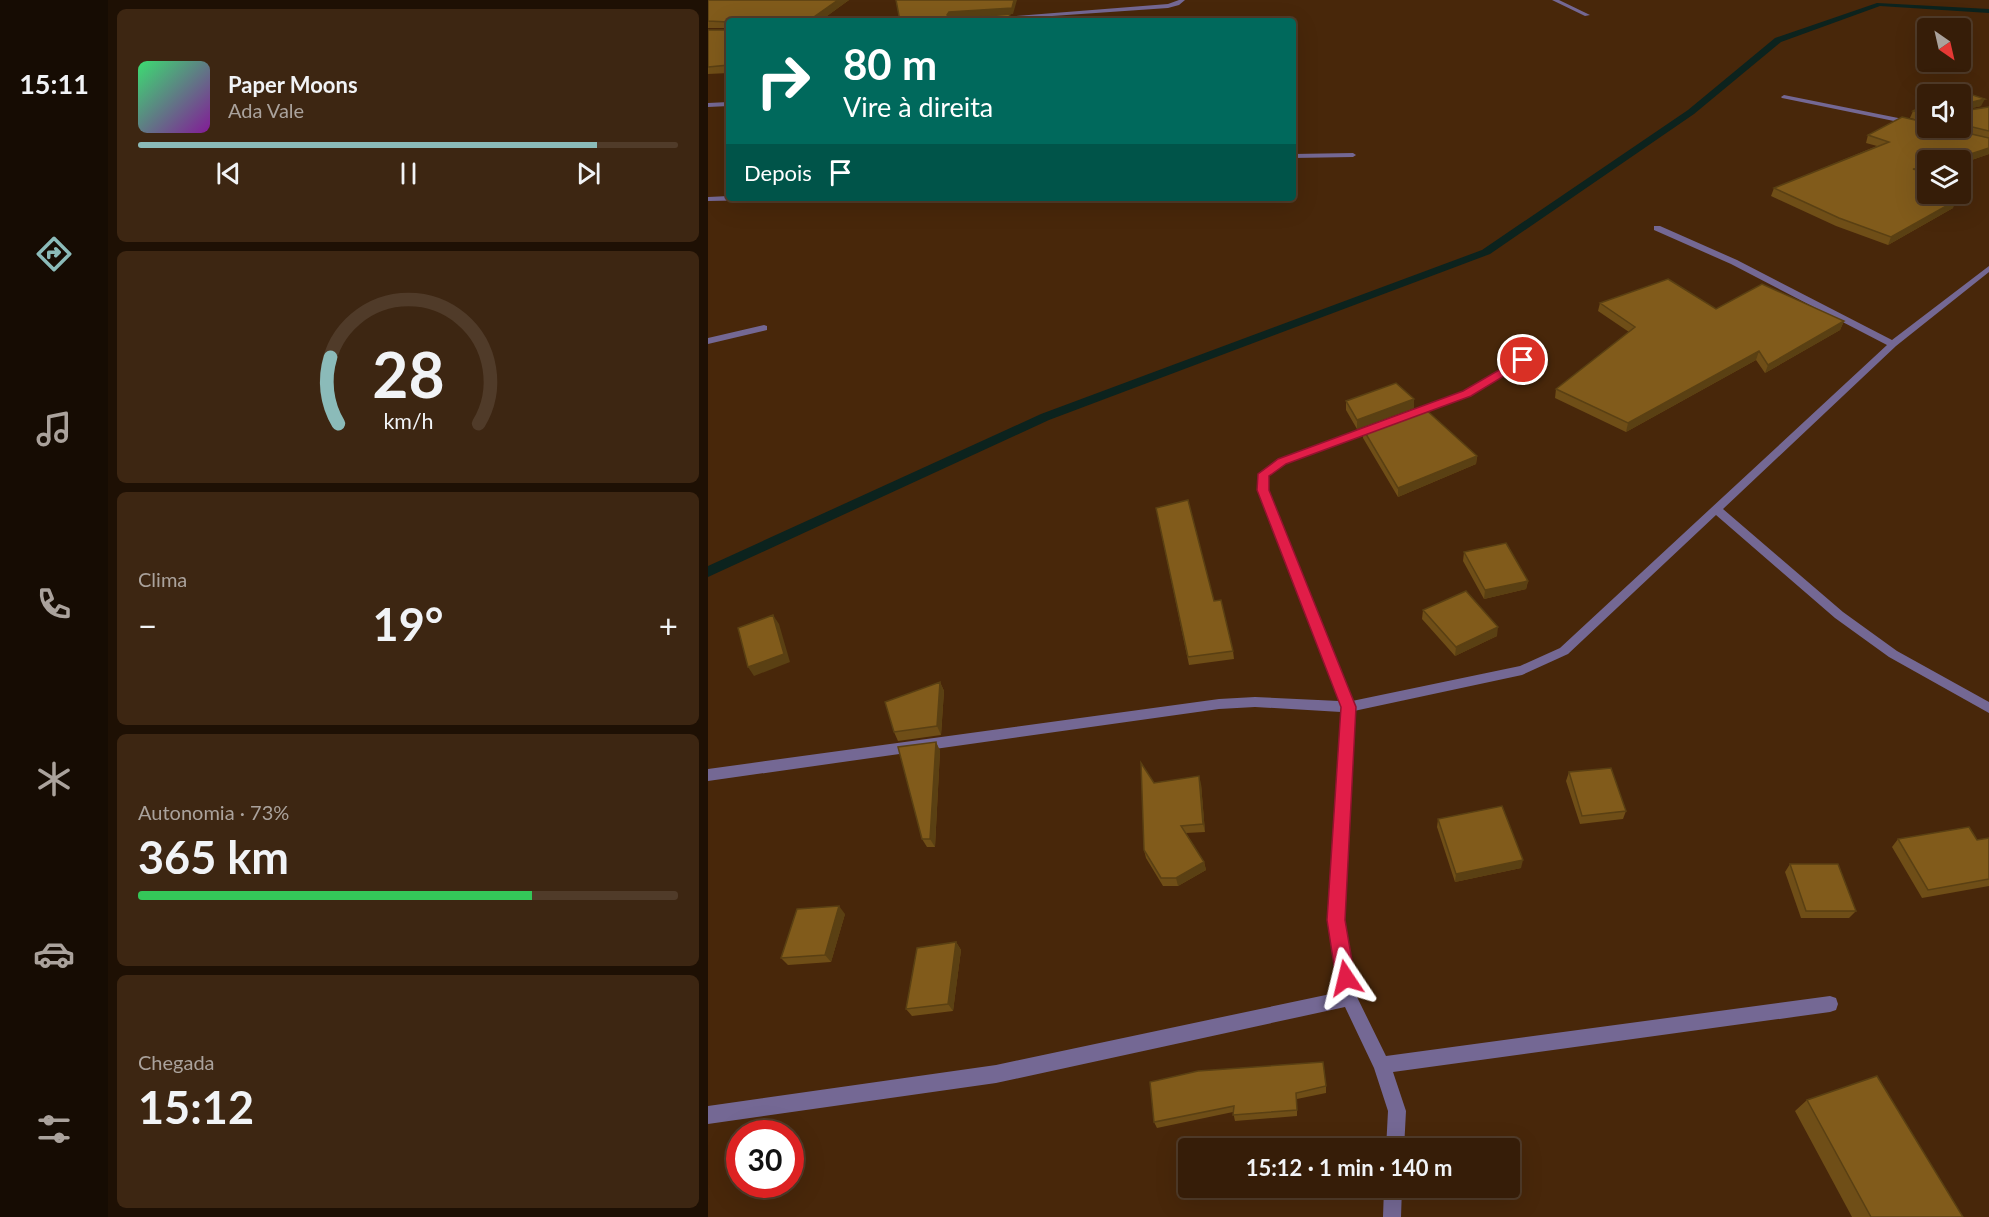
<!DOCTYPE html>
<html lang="pt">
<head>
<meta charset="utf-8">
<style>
  :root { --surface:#361d08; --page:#3d2612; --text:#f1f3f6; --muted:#aaa29c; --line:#503b29; --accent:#8bbbb9 }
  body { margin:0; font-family:Lato,sans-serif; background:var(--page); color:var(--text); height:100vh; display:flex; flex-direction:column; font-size:22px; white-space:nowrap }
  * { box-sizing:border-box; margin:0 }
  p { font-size:20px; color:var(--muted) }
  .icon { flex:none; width:33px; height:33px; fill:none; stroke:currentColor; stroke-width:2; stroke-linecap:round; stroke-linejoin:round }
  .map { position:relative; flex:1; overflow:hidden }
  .side { display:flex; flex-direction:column; gap:9px; padding:9px; background:#1e1004; width:600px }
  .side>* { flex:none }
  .hud { position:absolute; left:18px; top:18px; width:570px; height:183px; border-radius:6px; box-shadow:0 6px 24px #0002,0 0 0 2px var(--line); background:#00695c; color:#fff; overflow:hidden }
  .needle { width:39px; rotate:146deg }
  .buttons { position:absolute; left:1209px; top:18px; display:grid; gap:12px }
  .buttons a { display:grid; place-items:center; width:54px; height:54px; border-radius:6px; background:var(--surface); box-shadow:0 6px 24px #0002,0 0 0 2px var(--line); font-size:30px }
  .speed { position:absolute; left:18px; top:1120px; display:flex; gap:12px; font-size:30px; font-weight:700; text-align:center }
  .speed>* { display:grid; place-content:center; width:78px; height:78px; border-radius:50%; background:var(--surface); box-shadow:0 6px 24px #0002,0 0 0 2px var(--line); line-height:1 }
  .speed .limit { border:9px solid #d22; background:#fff; color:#111 }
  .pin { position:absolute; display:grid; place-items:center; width:51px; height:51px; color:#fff; margin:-26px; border:3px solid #fff; border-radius:50%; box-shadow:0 2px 6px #0007 }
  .me { position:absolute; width:66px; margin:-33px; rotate:350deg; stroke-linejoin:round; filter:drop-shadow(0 0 4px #0008) }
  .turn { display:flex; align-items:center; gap:21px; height:126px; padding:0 18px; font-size:27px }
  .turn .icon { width:78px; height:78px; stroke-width:2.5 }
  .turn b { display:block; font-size:42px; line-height:51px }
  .then { display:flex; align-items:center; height:57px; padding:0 18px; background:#0003; gap:12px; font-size:22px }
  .big { font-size:45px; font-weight:700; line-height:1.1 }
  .side .card { flex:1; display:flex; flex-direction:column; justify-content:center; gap:9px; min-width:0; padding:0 21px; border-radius:9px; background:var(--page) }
  .side .dial { align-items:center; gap:0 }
  .dial svg { height:156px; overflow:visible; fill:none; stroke:var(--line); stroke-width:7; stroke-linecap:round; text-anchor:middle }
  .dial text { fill:var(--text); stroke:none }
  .song { display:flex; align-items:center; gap:18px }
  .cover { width:72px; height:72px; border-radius:9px; background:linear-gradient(135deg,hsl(140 70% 55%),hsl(290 70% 35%)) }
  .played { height:6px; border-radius:3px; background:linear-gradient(90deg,var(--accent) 85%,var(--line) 85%) }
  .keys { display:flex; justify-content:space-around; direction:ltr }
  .heat { display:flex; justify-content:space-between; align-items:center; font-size:33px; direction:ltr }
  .charge { height:9px; border-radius:4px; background:linear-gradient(90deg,#34c759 73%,var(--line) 0) }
  .trip { position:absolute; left:470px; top:1138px; width:342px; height:60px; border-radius:6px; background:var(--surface); box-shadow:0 6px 24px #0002,0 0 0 2px var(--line); font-weight:700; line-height:60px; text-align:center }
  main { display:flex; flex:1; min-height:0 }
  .tab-bar { display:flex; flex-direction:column; width:108px; justify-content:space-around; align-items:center; background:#160c03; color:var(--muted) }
  .tab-bar .icon { width:42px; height:42px }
  .tab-bar .current { color:var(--accent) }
  .tab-bar b { font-size:27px; color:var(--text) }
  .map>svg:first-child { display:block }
</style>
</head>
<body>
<main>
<nav class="tab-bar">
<b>15:11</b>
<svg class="icon current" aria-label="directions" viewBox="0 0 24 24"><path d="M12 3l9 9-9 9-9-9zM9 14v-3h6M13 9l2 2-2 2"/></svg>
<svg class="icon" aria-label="music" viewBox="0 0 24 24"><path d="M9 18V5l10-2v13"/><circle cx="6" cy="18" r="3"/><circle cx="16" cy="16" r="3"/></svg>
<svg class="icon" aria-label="phone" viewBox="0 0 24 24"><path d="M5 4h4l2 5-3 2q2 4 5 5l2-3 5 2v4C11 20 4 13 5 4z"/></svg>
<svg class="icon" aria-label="climate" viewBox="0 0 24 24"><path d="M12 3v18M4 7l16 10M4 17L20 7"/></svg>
<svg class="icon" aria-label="car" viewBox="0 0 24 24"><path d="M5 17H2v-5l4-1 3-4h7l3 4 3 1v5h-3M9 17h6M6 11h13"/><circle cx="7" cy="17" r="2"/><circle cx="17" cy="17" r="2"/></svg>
<svg class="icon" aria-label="filters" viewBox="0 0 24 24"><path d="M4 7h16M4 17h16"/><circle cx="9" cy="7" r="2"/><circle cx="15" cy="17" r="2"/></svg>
</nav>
<section class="side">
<div class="card">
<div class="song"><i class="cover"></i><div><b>Paper Moons</b><p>Ada Vale</p></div></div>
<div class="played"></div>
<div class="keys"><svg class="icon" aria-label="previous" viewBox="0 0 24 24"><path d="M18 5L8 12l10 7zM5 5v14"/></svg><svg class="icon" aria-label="pause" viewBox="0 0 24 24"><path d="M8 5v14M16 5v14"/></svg><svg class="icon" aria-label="next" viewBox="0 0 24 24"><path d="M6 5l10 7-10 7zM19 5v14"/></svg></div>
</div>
<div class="card dial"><svg viewBox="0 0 100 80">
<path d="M14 69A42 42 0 1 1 86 69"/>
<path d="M14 69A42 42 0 0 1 10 35" stroke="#8bbbb9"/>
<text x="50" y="56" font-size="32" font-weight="700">28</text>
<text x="50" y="72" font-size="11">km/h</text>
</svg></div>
<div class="card"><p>Clima</p>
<div class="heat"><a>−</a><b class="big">19°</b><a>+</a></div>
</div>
<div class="card"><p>Autonomia · 73%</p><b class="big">365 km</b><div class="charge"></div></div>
<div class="card"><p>Chegada</p><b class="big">15:12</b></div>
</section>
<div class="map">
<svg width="1281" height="1217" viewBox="0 0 1281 1217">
  <rect width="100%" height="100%" fill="#48270a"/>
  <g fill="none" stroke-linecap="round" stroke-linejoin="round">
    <path fill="#0c231e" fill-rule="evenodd" d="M1169,3L1281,9V13L1172,6L1073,42L986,114L782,254L341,420L0,577V566L333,414L774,250L980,110L1067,38Z"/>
    <path fill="#746894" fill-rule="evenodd" d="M471,0H477L471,5L460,8L286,20L283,18L460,4Z
      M844,0H851L882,15L877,16Z
      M1076,95L1220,124V128H1222H1220L1074,98L1073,97Z
      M21,102V106L0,107V103Z
      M585,154L645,153L648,155L645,157L585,158Z
      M21,196V198H66L62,200L0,201V197Z
      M946,226H952L1029,260L1184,340L1281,266V272L1188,346L1015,509L1135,612L1189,651L1281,702V713L1181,657L1127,618L1008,515L860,654L814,675L646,711L636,920L649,997L678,1056L1122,996L1128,998L1130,1004L1128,1010L1122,1012L685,1072L698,1111L696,1149H678L680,1111L666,1068L637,1007L288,1083L0,1124V1106L288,1065L632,992L620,920L633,712L547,707L511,709L0,781V769L511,699L547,697L631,701L550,490L551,474L570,460L670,423L674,424V428L578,464L561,475L560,490L644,701L812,666L852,648L1179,345L1023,264L946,230Z
      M56,325L59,326V330L0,344V338Z
      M815,356L818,357V361L762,396L707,416H701L699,414L756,392Z
      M676,1188H694L693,1217H675Z"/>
  </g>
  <path fill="#6f4e17" d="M0,0H141L112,21H21V73L0,74V30H18L19,28H0Z
    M1252,94L1273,106L1254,110V111L1281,107V154L1252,164V160H1220V194H1235H1233L1245,208L1180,245L1128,226L1063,196L1066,188L1169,146L1158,143L1160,135L1220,128H1252Z
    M1220,103V122L1202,118L1205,111Z
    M892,303L1008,309L1136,321L1132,330L1057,373L1048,360L918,432L847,398L848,389L921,332L890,311Z
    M638,401L706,408L649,429L638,410Z
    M655,429L769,456L768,464L690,497L655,438Z
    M448,508L506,601L525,651L526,659L481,665Z
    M756,552L820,581L818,589L776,599L755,561Z
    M715,610L789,636L747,656L714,619Z
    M232,682L236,691L233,735L190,741L186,732Z
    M228,742L232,751L227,847H219L214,839Z
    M861,772L918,811L915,819L872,824L858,781Z
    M446,783L493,784L497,832L478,833L496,862L498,870L470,886H455L438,858L436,850Z
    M730,819L813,868L747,882L729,827Z
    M1281,838V886L1214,898L1184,847L1190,839L1269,840Z
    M1082,864L1148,911L1141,918H1093L1077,872Z
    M137,914L123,962L80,965L73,958Z
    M248,942L253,950L245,1011L204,1016L198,1009Z
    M618,1086V1093L589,1099V1116L527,1121L525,1112L449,1128L446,1122Z
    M1099,1100L1255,1217H1144L1087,1111Z"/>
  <path fill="#5a4013" d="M130,0H141L112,21H100Z
    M306,0H309L305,14L243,19L239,15L241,12Z
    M1277,99L1273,106L1252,111L1255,104Z
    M1281,148V154L1252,164V160H1244Z
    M1249,200L1245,208L1180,245L1183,237Z
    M1136,321L1132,330L1057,373L1060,365Z
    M1051,351L1048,360L918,432L920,423Z
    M706,399V408L649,429V420Z
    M769,456L768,464L690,497V488Z
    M820,581L818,589L776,599L777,590Z
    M65,615L71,624L82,662L46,676L40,667Z
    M790,627L789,636L747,656L748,647Z
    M232,682L236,691L233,735L229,726Z
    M228,742L232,751L227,847L222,839Z
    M491,776L493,784L497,832L495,824Z
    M815,860L813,868L747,882L748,874Z
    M496,862L498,870L470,886L468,878Z
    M131,906L137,914L123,962L117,955Z
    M248,942L253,950L245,1011L240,1004Z"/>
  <path fill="#815b1b" stroke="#5a4013" stroke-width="1.5" d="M0,0H130L100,21H21V65L0,67V30H18L20,22L0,21Z
    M188,0H306L304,8L241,12L239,15L241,17H268L302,14L300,21H192Z
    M1246,89L1277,99L1255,104L1254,111L1281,107V131L1252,124V94H1235Z
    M1220,103V114L1205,111Z
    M1194,117L1220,123V128H1237L1281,138V148L1244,160H1220V168L1205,169L1220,173V194H1231L1249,200L1183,237L1131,218L1066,188L1181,142L1160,135Z
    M960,279L1008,309L1054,284L1136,321L1060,365L1051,351L920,423L848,389L927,327L892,303Z
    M688,383L706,399L649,420L638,401Z
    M715,407L769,456L690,488L655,429Z
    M480,500L506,601L513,600L525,651L480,657L448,508Z
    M798,543L820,581L777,590L756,552Z
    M758,591L790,627L748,647L715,610Z
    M65,615L76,654L40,667L30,628Z
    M232,682L229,726L186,732L177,702Z
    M228,742L222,839H214L190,747Z
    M433,763L446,783L491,776L495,824L473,826L496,862L468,878H453L436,850Z
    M903,768L918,811L874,816L861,772Z
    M794,806L815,860L748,874L730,819Z
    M1261,827L1269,840L1281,838V879L1220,890L1190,839Z
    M1082,864H1130L1148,911H1098Z
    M131,906L117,955L73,958L89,909Z
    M248,942L240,1004L198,1009L209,948Z
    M615,1062L618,1086L588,1093L589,1110L525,1115L526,1106L446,1122L442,1082L490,1071Z
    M1169,1076L1255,1217H1163L1099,1100Z"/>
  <path fill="#e11d48" stroke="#92132f" stroke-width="1.5" d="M815,356L819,357V362L763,396L578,464L561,476V490L648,707L637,920L647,978L644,985L638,987L631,985L628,978L619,920L633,707L549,490L550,474L570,459L755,391Z"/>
</svg>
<div class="buttons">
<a><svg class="needle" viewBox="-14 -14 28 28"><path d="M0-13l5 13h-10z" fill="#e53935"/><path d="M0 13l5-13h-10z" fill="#aaa29c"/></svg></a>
<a><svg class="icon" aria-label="sound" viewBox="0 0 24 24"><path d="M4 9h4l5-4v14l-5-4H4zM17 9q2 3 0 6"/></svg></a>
<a><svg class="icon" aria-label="layers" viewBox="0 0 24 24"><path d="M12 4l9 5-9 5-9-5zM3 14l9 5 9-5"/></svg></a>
</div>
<div class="speed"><div class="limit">30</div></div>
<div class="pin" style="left:815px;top:360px;background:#d93025"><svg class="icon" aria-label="arrive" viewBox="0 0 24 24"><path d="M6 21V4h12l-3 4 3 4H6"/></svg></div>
<svg class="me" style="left:638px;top:978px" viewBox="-20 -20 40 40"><path d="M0-17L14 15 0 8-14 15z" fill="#e11d48" stroke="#fff" stroke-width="4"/></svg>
<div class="trip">15:12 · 1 min · 140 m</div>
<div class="hud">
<div class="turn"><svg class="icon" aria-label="right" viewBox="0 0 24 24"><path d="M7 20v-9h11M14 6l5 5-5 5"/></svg><div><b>80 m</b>Vire à direita</div></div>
<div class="then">Depois<svg class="icon" aria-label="arrive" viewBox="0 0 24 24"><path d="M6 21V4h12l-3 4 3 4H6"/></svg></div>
</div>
</div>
</main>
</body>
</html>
